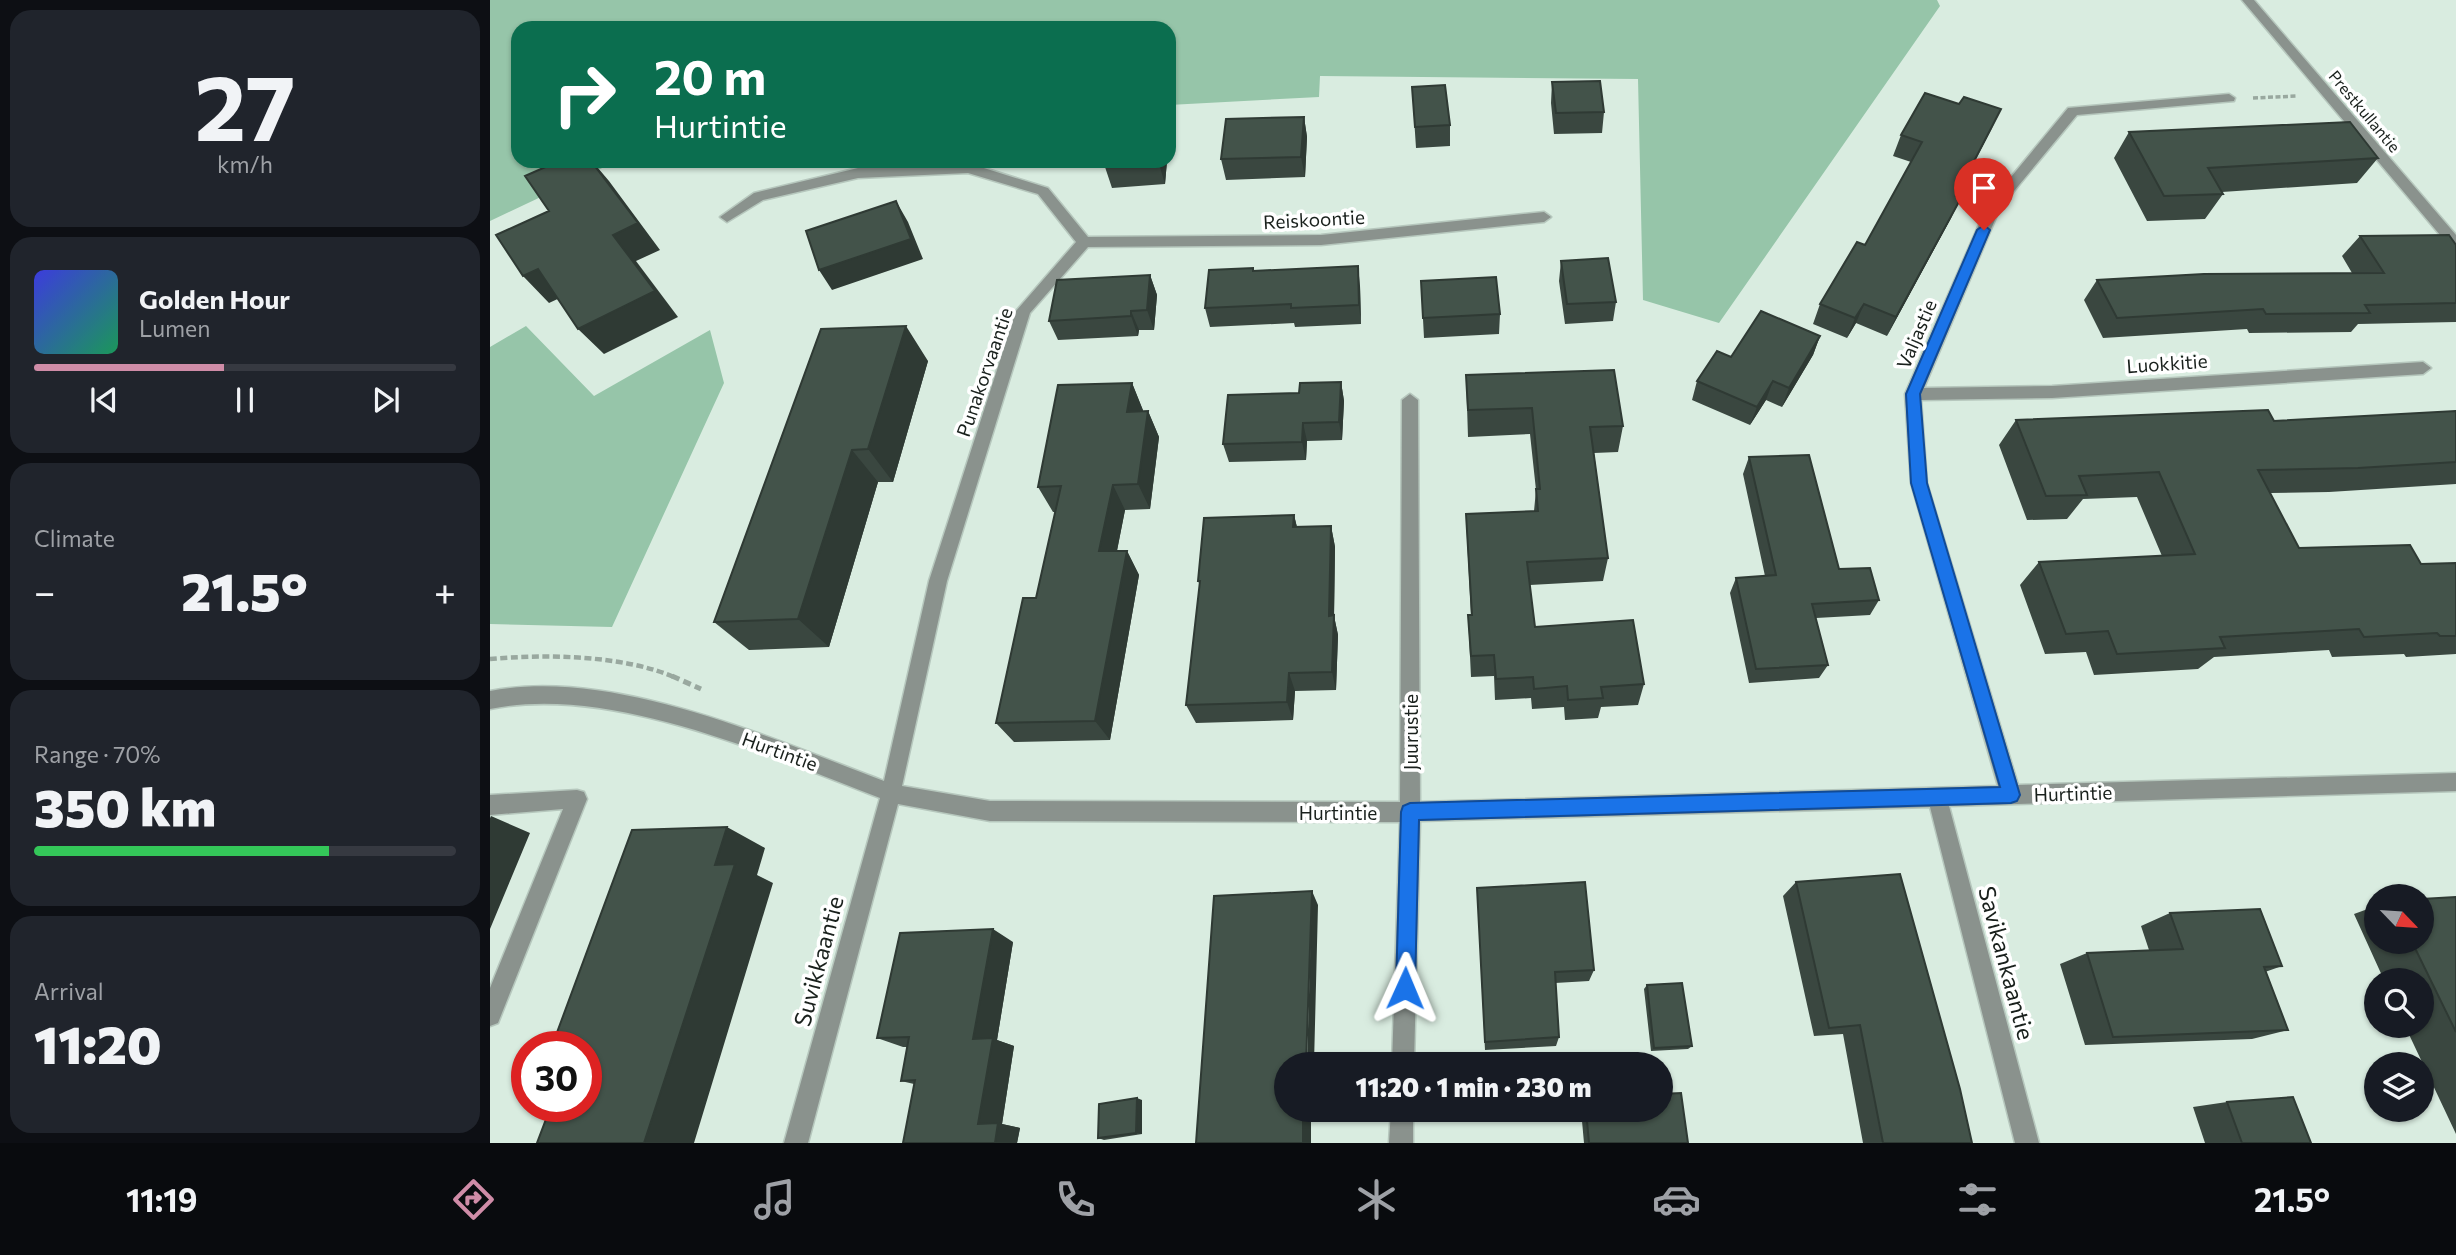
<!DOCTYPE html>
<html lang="en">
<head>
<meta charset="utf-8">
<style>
  :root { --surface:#171b24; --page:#20242c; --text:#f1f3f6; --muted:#9ea1a6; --line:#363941; --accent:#cf8ca7 }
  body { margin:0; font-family:Commissioner,sans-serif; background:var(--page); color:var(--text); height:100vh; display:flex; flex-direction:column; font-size:26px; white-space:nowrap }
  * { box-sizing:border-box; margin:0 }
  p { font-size:23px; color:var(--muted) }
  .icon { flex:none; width:38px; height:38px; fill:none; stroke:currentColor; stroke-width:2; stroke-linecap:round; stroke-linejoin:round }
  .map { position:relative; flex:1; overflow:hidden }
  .panel { display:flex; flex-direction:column; gap:10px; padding:10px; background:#0d0f14; width:490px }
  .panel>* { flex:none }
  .top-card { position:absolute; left:21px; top:21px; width:665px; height:147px; border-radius:21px; box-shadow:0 2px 5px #0004; background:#0b6e4f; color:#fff; overflow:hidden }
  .needle { width:46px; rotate:115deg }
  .tools { position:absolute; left:1874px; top:884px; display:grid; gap:14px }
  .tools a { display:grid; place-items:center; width:70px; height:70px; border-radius:50%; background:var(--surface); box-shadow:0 2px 5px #0004; font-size:35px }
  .speed { position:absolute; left:21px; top:1031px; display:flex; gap:14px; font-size:35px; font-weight:700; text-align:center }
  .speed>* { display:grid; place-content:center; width:91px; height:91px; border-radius:50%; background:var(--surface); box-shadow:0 2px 5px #0004; line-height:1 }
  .speed .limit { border:10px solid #d22; background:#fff; color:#111 }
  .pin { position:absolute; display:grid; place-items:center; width:60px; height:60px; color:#fff; margin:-72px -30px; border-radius:50% 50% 50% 0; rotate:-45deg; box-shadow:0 0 7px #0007 }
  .pin .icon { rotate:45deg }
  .me { position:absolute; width:77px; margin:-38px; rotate:1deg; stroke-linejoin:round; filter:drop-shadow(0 0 5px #0008) }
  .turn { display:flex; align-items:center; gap:24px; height:147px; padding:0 28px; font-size:32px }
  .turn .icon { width:91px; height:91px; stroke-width:2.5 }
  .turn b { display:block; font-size:49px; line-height:60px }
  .big { font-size:52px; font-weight:800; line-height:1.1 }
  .panel .card { flex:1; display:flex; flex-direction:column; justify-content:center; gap:10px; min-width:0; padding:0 24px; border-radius:21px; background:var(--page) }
  .panel .dial { align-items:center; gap:0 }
  .dial b { font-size:91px; line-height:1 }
  .song { display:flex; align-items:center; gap:21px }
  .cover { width:84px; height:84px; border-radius:10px; background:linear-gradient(135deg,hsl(240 70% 55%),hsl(150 70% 35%)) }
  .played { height:7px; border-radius:4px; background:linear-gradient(90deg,var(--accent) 45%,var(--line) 45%) }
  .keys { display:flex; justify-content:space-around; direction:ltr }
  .heat { display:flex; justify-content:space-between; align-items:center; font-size:38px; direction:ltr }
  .charge { height:10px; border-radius:5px; background:linear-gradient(90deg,#34c759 70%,var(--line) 0) }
  .trip { position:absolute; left:784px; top:1052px; width:399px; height:70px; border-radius:35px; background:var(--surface); box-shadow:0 2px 5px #0004; font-weight:800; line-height:70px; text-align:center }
  .menu { display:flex; height:112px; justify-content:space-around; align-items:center; background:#090b0e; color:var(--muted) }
  .menu .icon { width:49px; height:49px }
  .menu .on { color:var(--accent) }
  .menu b { font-size:32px; color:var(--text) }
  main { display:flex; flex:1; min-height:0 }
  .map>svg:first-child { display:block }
</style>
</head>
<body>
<main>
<section class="panel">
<div class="card dial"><b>27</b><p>km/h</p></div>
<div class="card">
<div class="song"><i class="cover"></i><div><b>Golden Hour</b><p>Lumen</p></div></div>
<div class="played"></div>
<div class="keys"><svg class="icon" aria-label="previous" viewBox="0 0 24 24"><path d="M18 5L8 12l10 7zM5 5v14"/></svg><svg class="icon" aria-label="pause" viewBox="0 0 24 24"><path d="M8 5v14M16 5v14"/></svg><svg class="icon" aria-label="next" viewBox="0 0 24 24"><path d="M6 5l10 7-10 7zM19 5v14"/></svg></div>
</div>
<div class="card"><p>Climate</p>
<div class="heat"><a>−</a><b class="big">21.5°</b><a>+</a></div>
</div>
<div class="card"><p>Range · 70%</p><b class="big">350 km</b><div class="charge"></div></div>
<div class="card"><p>Arrival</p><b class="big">11:20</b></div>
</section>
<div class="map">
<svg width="1966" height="1143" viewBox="0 0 1966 1143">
  <rect width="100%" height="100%" fill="#d9ece0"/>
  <path fill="#96c5a9" d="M0,0H1447L1450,6L1229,323L1153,300L1148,79L830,76L829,97L679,105V28H28V161H127L0,221Z
    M36,326L104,396L220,330L234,383L122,627L0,624V347Z"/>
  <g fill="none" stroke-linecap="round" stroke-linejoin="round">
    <defs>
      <path id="minor" d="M1752,0H1764L1966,235V249L1961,248Z
        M1739,94L1745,98L1744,101L1587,115L1510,208L1434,388L1562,386L1933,362L1941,368L1933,374L1562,398L1431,400L1437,483L1528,785L1966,773V791L1459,806L1549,1143H1525L1440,807L930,821L924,1064H902L910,822L500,821L408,804L318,1143H294L390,798C277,755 121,684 0,709V691C122,667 280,738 394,781L439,581L526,311L586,242L548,194L478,173L368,178L273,200L237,222L230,217L264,193L368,168L478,163L558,188L598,237L831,235L1054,212L1061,217L1054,222L831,245L598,247L540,313L457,581L412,786L500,801L910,802L912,400L920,394L928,400L930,802L1508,786L1421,483L1415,394L1497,206L1578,108Z
        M87,790L94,792L97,799L8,1023L0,1026V988L73,809L0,815V795Z
        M901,1110H923V1143H899Z"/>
    </defs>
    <use href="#minor" stroke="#b6c7bd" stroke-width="3"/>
    <path stroke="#99a89f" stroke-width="3.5" stroke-dasharray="5 2.5" stroke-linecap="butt" d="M1763,98L1807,96"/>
    <path stroke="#99a89f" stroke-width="4.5" stroke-dasharray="7 3.5" stroke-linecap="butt" d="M0,659C56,654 135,655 186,678"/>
    <path stroke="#99a89f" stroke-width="5" stroke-dasharray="8 4.5" stroke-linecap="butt" d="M182,676L211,689"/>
    <use href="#minor" fill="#8a928d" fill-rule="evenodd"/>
  </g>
  <path fill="#3a4740" d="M1062,82L1114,112L1112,133L1064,134L1061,103Z
    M922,87L960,125V146L926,148Z
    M1469,104L1511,109L1467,196L1461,218L1397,336L1366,323L1357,338L1323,324L1330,304L1375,245L1421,162L1403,156L1411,135Z
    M814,117L817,137L815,177L736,180L731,159Z
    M1639,132L1888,158L1867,183L1732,192L1733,194L1715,219L1657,221L1624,158Z
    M677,161L675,184L622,188L615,167Z
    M1870,236L1966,245V322L1868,324L1861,332L1759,333L1757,329L1613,338L1594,300L1607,280L1862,273L1852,256Z
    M1071,261L1126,302L1123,321L1075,324L1069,281Z
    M763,268L764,271L870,286L871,324L805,327L804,323L720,327L715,308Z
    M660,275L667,295L664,330H649L648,336L568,340L559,321Z
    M931,281L1010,314L1009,334L934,338Z
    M331,329L438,361L403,482H388L339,647L259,650L224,622Z
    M1330,336L1323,355L1292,407L1276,400L1260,425L1202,400L1207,381L1241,357Z
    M976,375L1133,426L1128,452L1104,453L1118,558L1113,581L1040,585L1045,627L1154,684L1148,705L1111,707L1108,718L1075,720L1074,707L1042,709L1041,698L1005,700L1004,676L981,677L978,615H981L977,539L976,514L1044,511L1046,490L1040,434L978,437Z
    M851,382L854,401L852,440L817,441L816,460L739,462L733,444L809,393Z
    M642,383L653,411H658L669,437L660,509L635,510L627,551H637L649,575L620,740L524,742L506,723L546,598L565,512H563L548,487Z
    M1966,411V484L1839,492L1780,493L1809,548L1931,564L1966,563V654L1916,657L1914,654L1842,657L1839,650L1724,657L1708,669L1604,675L1596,652L1555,654L1530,585L1549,562L1672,556L1647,497L1593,499L1577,519L1537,520L1509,445L1526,420L1784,421Z
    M1259,457L1349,569L1389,600L1380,615L1326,618L1338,665L1329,678L1259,683L1240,593L1246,578L1275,576L1253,474Z
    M804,515L807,527L841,526L845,547L844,616L848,635L846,690L805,691L803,720L706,723L696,705L710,585L708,581Z
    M1306,882L1482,1143H1373L1353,1034L1324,1036L1293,896Z
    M987,888L1104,970L1099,981L1065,983L1069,1037L1066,1046L995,1050Z
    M1966,897V1134L1915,1026H1932V980H1894L1864,914L1886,906V942H1932Z
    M1680,913L1792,966L1775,972L1798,1030L1762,1039L1595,1045L1570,964L1597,953L1659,950L1651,926Z
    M523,942L507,1040L524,1046L512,1124L530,1128L527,1143L424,1084L411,1081L417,1047H413L387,1038Z
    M1157,985L1202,1046L1198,1049L1161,1051L1154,989Z
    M652,1100V1134L614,1140L608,1138Z
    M1737,1102L1821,1143H1715L1703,1107Z
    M1091,1110H1171L1198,1143H1094Z"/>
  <path fill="#2f3a34" d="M1511,109L1501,130L1456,216L1466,196Z
    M814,117L817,137L815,177L811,157Z
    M102,161L119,181L170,250L146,261L188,317L114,354L88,329Z
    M670,161H677L675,184L669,164Z
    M1471,198L1461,218L1397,336L1406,317Z
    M406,201L418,222L433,259L342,290L329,270Z
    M868,266L870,286L871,324L869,305Z
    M48,269L74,296L59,303L33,276Z
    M660,275L667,295L664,330L657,310Z
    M1374,304L1366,323L1357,338L1365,318Z
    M641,311L649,330L648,336L641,316Z
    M416,326L438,361L403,482L378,449Z
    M1330,336L1323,355L1292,407L1299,388Z
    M1283,381L1276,400L1260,425L1267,407Z
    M851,382L854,401L852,440L849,422Z
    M642,383L653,410L649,438L637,412Z
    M658,411L669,437L660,509L648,484Z
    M813,423L817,441L816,460L812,442Z
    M362,450L388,482L339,647L308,619Z
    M623,485L635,510L622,575L609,551Z
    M804,515L809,536L803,527Z
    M841,526L845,547L844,616L848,635L846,690L842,672L839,616Z
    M637,551L649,575L620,740L605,721Z
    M799,673L805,691L803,720L797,702Z
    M1,816L40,833L0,929V818Z
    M237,827L275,848L267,875L283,883L204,1143H154L225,865Z
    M822,891L828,905L824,1064H817Z
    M503,929L523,942L507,1040L524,1046L512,1124L530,1128L527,1143H505L488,1124L483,1039Z
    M647,1098L652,1100V1134L646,1133Z
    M813,1110H821V1143H813Z"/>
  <path fill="#43534a" stroke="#2f3a34" stroke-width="2" d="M1110,81L1114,112L1066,113L1062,82Z
    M955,85L960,125L925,127L922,87Z
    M1435,93L1469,104L1474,97L1511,109L1466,196L1471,198L1406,317L1374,304L1365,318L1330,304L1367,242L1375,245L1432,142L1411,135Z
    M814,117L811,157L731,159L736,119Z
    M1860,122L1888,158L1718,168L1733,194L1674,196L1639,132Z
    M69,161H101L148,223L123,235L165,291L88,329L48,269L33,276L6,235L59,211L35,176Z
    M616,161H670L669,164L615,167Z
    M406,201L421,239L329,270L316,231Z
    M1959,235L1966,245V303L1875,305L1880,313L1776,314L1773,309L1627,318L1607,280L1714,274L1894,273L1870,236Z
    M1118,258L1126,302L1077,304L1071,261Z
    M868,266L869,305L801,308V304L715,308L719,270L763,268V271Z
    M660,275L657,310L641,311V316L559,321L567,280Z
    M1006,277L1010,314L933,318L931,281Z
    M1271,311L1330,336L1299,388L1283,381L1267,407L1207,381L1227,351L1241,357Z
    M416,326L378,449L362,450L308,619L224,622L331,329Z
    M1124,370L1133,426L1100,427L1118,558L1037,562L1045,627L1143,620L1154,684L1111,687L1113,698L1078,700L1077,686L1044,689L1043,677L1006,679L1004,655L981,656L978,615H982L976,514L1048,511L1046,489H1050L1042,408L978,410L976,375Z
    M851,382L849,422L813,423L812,442L733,444L738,395L809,393L810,383Z
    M642,383L637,412L658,411L648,484L623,485L609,551H637L605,721L506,723L533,598H546L571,486L548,487L568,385Z
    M1778,410L1784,421L1966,411V462L1868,468L1768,470L1809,548L1920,545L1931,564L1966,563V636H1950L1947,633L1874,637L1869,629L1730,637L1735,648L1627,654L1618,631L1576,634L1549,562L1705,554L1669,472L1589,476L1597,495L1556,496L1526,420Z
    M1319,455L1349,569L1380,568L1389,600L1322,604L1338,665L1266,669L1246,578L1286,575L1259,457Z
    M804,515L803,527L841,526L839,616L844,615L842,672L799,673L797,702L696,705L710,581H708L714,518Z
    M237,827L225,865L245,864L154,1143H47L61,1106H96V1046H62L142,830Z
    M1410,874L1470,1089L1482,1143H1393L1370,1025L1339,1028L1306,882Z
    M1095,882L1104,970L1065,972L1069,1037L995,1042L987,888Z
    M822,891L816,1064H796V1110H813V1143H706L724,896Z
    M1966,897V1032L1922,942H1932V899Z
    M1770,909L1792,966L1774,967L1798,1030L1623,1037L1597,953L1693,949L1680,913Z
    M503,929L483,1039L503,1038L488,1124L508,1123L505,1143H413L425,1080L411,1081L419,1037L387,1038L410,933Z
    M1192,983L1202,1046L1164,1048L1157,985Z
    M1191,1093L1198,1143H1099L1096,1110H1171V1094Z
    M1803,1097L1821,1143H1752L1737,1102Z
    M647,1098L646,1133L608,1138L609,1104Z"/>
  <path fill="#1a73e8" stroke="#114b97" stroke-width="2" d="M1494,225L1500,230L1430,394L1437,483L1530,795L1527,801L1521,803L929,820L925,988L922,995L915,998L909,995L906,988L911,812L913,806L920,803L1510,787L1421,483L1416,394L1487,230Z"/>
  <g text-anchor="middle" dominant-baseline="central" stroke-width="7" stroke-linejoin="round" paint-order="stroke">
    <g font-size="16" fill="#19201c" stroke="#fff">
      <text transform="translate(1875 111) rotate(50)">Prestkullantie</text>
    </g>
    <g font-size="19" fill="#19201c" stroke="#fff">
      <text transform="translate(824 219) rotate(-3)">Reiskoontie</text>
      <text transform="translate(1426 334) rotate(-67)">Valjastie</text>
      <text transform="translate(1677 363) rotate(-4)">Luokkitie</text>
      <text transform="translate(494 372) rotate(-71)">Punakorvaantie</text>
      <text transform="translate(920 732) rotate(-90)">Juurustie</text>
      <text transform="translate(290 751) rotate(20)">Hurtintie</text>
      <text transform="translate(1583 793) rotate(-2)">Hurtintie</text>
      <text x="848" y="812">Hurtintie</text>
    </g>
    <g font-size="23" fill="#19201c" stroke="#fff">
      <text transform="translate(328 961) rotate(-75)">Suvikkaantie</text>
      <text transform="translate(1517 963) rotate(75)">Savikankaantie</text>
    </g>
  </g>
</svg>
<div class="tools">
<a><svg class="needle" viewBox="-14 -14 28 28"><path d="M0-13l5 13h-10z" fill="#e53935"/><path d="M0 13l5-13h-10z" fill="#9ea1a6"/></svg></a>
<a><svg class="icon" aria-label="search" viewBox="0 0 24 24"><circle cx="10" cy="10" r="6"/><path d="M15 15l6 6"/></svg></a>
<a><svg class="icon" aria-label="layers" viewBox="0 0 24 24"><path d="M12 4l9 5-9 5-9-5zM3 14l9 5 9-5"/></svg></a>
</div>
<div class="speed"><div class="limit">30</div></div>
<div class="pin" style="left:1494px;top:230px;background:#d93025"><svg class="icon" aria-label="arrive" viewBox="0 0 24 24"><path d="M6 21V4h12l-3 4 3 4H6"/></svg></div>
<svg class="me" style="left:915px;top:988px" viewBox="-20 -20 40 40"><path d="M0-17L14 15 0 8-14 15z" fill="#1a73e8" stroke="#fff" stroke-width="4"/></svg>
<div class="trip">11:20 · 1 min · 230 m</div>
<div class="top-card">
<div class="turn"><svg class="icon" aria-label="right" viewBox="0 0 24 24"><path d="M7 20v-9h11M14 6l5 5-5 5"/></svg><div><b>20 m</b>Hurtintie</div></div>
</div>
</div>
</main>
<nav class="menu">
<b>11:19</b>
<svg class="icon on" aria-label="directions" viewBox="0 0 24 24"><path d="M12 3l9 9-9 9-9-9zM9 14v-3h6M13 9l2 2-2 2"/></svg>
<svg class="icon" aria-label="music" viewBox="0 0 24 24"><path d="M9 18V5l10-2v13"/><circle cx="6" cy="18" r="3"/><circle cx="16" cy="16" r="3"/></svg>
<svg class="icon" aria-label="phone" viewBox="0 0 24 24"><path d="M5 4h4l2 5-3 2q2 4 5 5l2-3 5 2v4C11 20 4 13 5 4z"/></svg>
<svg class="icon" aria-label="climate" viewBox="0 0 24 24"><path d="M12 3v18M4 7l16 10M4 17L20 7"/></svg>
<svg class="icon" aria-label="car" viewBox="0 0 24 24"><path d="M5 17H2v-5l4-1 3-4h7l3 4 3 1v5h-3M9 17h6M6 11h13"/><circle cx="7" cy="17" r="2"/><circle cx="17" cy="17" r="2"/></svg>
<svg class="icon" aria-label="filters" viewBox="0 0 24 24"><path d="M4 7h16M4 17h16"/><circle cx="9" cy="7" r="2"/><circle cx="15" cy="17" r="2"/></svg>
<b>21.5°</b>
</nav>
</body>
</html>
